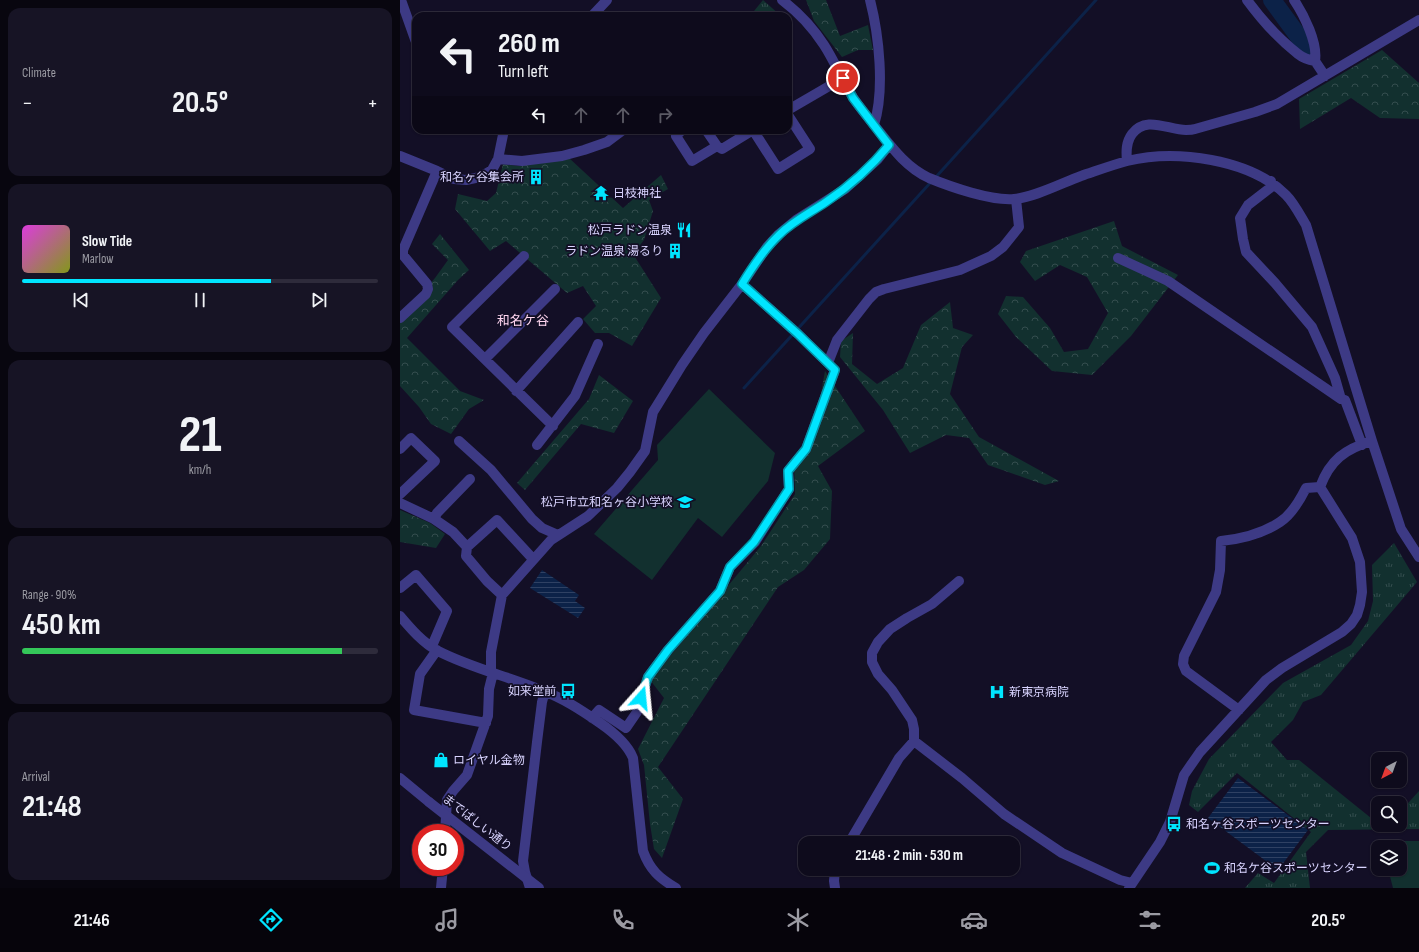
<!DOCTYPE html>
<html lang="en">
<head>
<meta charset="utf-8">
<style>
  :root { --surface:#0e0b1c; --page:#171425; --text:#f1f3f6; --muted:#9b9ba3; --line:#2e2b3b; --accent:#00e5ff }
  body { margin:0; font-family:"Sofia Sans Condensed","Noto Sans JP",sans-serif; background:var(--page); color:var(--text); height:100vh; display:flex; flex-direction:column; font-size:15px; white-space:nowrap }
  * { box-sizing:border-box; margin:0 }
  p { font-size:13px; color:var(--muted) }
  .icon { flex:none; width:22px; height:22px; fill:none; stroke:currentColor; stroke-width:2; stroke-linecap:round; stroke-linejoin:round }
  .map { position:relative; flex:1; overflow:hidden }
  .sheet { display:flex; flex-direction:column; gap:8px; padding:8px; background:#08060f; width:400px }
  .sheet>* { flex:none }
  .banner { position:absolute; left:12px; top:12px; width:380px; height:122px; border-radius:12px; box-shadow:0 1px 3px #0004,0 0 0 1px var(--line); background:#0e0b1c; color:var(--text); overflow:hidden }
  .needle { width:26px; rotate:221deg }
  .fabs { position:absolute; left:971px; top:752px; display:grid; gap:8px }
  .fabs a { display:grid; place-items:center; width:36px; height:36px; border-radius:8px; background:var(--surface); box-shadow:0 1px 3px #0004,0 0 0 1px var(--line); font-size:20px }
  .speed { position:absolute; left:12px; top:824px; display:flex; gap:8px; font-size:20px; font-weight:700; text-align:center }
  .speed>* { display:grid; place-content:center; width:52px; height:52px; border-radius:50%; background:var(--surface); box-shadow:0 1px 3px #0004,0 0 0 1px var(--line); line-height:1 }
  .speed .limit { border:6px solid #d22; background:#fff; color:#111 }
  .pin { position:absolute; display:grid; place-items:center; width:34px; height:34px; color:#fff; margin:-17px; border:2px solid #fff; border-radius:50%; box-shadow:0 1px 4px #0007 }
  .me { position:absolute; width:44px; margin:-22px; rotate:18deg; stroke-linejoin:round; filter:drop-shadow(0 0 3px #0008) }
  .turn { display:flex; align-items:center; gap:14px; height:84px; padding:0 20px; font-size:18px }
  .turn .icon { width:52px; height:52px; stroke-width:2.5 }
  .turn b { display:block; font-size:28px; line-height:34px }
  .lanes { display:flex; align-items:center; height:38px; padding:0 20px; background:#0003; justify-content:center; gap:20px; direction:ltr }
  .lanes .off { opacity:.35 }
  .big { font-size:30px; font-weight:700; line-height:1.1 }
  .sheet .widget { flex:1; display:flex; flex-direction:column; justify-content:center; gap:6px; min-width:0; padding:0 14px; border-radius:12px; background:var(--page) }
  .sheet .dial { align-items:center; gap:0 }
  .dial b { font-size:52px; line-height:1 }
  .song { display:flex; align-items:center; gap:12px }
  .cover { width:48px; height:48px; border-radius:6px; background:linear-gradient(135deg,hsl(300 70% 55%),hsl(70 70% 35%)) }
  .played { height:4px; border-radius:2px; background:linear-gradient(90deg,var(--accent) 70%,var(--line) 70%) }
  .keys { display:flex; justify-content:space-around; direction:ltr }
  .heat { display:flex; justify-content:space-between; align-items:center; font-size:22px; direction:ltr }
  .charge { height:6px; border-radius:3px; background:linear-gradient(90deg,#34c759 90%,var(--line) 0) }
  .trip { position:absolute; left:398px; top:836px; width:222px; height:40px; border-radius:12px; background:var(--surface); box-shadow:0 1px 3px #0004,0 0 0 1px var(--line); font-weight:700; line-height:40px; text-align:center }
  .tab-bar { display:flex; height:64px; justify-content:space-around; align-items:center; background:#06040b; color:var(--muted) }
  .tab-bar .icon { width:28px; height:28px }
  .tab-bar .active { color:var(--accent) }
  .tab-bar b { font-size:18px; color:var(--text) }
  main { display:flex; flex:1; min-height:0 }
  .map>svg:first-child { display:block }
</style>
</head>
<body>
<main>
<section class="sheet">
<div class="widget"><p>Climate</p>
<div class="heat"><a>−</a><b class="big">20.5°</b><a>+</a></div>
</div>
<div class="widget">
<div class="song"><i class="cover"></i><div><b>Slow Tide</b><p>Marlow</p></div></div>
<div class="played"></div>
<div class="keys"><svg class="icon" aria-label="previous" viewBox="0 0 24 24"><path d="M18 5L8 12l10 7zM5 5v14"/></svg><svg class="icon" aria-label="pause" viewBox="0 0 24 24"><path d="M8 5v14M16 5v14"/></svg><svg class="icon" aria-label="next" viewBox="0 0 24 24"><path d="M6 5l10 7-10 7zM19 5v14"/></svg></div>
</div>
<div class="widget dial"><b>21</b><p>km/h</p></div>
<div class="widget"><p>Range · 90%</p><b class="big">450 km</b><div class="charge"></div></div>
<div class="widget"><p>Arrival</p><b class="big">21:48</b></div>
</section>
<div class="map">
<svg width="1019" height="888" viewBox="0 0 1019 888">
  <defs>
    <pattern id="forest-crowns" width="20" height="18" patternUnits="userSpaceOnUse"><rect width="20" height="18" fill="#12302f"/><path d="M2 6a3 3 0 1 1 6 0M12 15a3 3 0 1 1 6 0" fill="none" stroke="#344d4e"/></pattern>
    <pattern id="park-tufts" width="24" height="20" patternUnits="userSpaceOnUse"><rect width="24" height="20" fill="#12302f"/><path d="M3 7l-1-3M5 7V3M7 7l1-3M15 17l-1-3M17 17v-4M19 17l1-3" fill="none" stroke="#344d4e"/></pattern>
    <pattern id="water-rules" width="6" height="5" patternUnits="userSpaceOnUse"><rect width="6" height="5" fill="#0c2248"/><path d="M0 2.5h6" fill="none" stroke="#2f4163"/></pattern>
  </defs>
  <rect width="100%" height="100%" fill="#130f26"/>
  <path fill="#12302f" d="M309,389L375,453L368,481L322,537L298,518L252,580L194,534L258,460L257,445Z
    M982,841H1019V888H993L988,869H1000V847H983Z"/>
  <path fill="url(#forest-crowns)" d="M406,0H426L440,36L468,25L473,50H458L442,57L414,21Z
    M982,50L1019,83V119L980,118L951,98L900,129L899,99Z
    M169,158L223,208L261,175L268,189L249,200L253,211L244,240L233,254L261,298L232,346L209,333H195L183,319L196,306L183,286L167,293L106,241L90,251L55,209L58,194L87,201L96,193L103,164L119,166Z
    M714,221L722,246L778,275L731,336L692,375L652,371L616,337L598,314L606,296L623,297L650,328L664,352L688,349L708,313L687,277L660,265L635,281L620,262L626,251Z
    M40,234L69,270L58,280L7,338L60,391L84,400L69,409L51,434L31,424L19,407L0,386V319L35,278L48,260L32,244Z
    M550,302L553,328L573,335L562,347L550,394L579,437L659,481L645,485L588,465L569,438L546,435L510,453L483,410L440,357L441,341L453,333L452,364L477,384L503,368L521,325Z
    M425,371L465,431L418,466L432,491L430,539L404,570L378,587L258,767L283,799L262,858L254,849L250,824L244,765L238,749L264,698L250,680L361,546L395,494L394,464L411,450Z
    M199,375L233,401L214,433L181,424L125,490L117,483L189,399Z
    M0,510L30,523L45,534L36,548L0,542Z"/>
  <path fill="url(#park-tufts)" d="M363,0L381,16H350Z
    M994,543L1017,582L921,695L903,702L893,720L871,742L887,760H899L971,818H978V825H1000V812L1019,791V829L928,830L906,852L910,888H845L858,873L874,883L911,832L837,773L798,812L789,805L792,791L809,759L883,683L951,645L968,621L973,601L972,565Z"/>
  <path fill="url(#water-rules)" d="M142,570L179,595L175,601L185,608L178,618L130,588Z
    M838,778L908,830L878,870L808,818Z"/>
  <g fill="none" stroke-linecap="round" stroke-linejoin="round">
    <path stroke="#0c2248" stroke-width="3" d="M535,178L696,0
      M344,388L531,182"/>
    <path stroke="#0c2248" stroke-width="18" d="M872,0L907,48"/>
    <path stroke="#3d3a85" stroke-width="10" d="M1,0L16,42
      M382,0C398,12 413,28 424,45C435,62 443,82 454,99C460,108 467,116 474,125C490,145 505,167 529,178C551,187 591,201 614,199C633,198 662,183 681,176C696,171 712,165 727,161C776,149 850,159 886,195C894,203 900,215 906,225L972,441L1001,529L1019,557
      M470,0C479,35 485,90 474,125
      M847,0C861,19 880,40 898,54C903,58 909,60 915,61L925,76
      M894,0C904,15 918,43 915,61
      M192,16L207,0
      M388,110L443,78
      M282,130L276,136L292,161L317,146L322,149L353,130
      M306,130L317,146
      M353,130L378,169L410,149L388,115
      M0,156L37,171L54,179L66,180L80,177L92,170L98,159L104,130
      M98,159L122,161L162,156L184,150L207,142L223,130
      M727,161C726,151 726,142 732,134C746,115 768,130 786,130C789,130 792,130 795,129L855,112L877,104L1019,20
      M871,181L870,188L848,205L840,218L843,239L846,252L875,283L912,327L935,378L941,399L945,400L962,445
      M124,256L52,327L153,426
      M718,258L768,281L941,399
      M0,318L26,294L28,289L27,284L3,255V250L37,171
      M85,359L155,289
      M428,363L437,340L469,299L476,292L484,289L560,270L591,256L603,247L619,227L616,199
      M116,391L178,322
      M59,441L91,470L132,519L142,528L158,535
      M137,445L175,396L198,344
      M0,449L11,438L35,461L0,494
      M0,503L34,519L53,532L67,547L66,556L87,581L102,595
      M34,519L37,513L70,479
      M67,547L97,520L133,559
      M0,588L16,575L47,611L32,646
      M0,616C11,629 23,643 38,651C71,668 107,676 141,690C163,698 181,710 200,723C213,732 227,743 233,758L243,851C250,870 259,878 276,888
      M37,650L20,674L14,710L86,723
      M91,672V652L102,595L151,540L188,516L217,488L230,472L245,451L253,412L258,404L282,365L304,333L342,284L367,247L379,234L396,220L445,189L478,159L489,145
      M839,710L786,671L783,664L784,656L816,592L820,570L821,541C841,539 862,534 880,522C891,515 900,500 906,488L920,487
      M192,718L199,710L226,728L237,712L248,677L268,650L320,591L330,567L355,542L389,489L388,471L406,449L435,370L398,334L342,284
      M514,741V729L512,720L492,690L478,674L472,662V653L478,642L490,629L507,618L532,604L559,581
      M0,778L29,802
      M45,833L47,800L53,791L67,775L88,716L89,689L93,673
      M449,843L499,758L514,741L562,778L604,814L662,853L720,880L732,883
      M41,888L43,867
      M130,888L125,872L123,861L137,742L142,702L145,691
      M435,888L434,881L435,869
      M729,888L760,842L770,822L784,775L800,752L866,680L882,668L942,632L951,624L957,615L960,605L962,592L960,562L952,538L920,487C930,460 945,449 972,441"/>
    <path stroke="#3d3a85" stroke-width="10" d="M29,802L139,888"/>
  </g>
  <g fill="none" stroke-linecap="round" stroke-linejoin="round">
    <defs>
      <path id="route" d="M241,698L248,677L268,650L320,591L330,567L354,542L389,489L388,471L406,449L435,370L398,334L342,284C353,266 364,249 379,235C393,221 410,213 426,202C450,186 471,167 489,145L453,98L443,78"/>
    </defs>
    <use href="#route" stroke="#0095a6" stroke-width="10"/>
    <use href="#route" stroke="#00e5ff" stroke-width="7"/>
  </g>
  <defs>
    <symbol id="building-bare" viewBox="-9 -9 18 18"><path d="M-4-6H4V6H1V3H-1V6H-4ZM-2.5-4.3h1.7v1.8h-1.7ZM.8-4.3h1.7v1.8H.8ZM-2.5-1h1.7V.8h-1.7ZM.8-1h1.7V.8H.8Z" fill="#00e5ff" stroke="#130f26" stroke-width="2.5" paint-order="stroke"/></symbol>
    <symbol id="temple-bare" viewBox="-9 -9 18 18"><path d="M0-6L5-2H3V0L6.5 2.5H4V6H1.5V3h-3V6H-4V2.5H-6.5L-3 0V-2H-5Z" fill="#00e5ff" stroke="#130f26" stroke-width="2.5" paint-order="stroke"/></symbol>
    <symbol id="restaurant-bare" viewBox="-9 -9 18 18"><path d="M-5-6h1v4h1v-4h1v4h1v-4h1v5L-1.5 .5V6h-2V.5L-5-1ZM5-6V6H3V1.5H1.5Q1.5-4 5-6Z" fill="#00e5ff" stroke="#130f26" stroke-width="2.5" paint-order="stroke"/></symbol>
    <symbol id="school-bare" viewBox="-9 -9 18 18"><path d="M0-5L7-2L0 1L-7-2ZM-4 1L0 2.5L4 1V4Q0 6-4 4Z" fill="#00e5ff" stroke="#130f26" stroke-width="2.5" paint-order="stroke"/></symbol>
    <symbol id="bus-bare" viewBox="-9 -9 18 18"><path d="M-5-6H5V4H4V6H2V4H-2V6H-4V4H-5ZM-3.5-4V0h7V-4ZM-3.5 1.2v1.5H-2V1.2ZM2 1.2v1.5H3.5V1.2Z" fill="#00e5ff" stroke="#130f26" stroke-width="2.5" paint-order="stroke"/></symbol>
    <symbol id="hospital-bare" viewBox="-9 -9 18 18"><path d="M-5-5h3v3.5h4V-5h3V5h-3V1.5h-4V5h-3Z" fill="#00e5ff" stroke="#130f26" stroke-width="2.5" paint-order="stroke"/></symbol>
    <symbol id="shop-bare" viewBox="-9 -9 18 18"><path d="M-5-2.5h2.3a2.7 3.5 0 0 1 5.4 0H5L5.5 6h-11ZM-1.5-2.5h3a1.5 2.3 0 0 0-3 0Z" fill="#00e5ff" stroke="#130f26" stroke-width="2.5" paint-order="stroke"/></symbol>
    <symbol id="stadium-bare" viewBox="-9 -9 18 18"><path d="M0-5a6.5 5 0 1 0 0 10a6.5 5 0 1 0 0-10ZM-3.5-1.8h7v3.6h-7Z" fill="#00e5ff" stroke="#130f26" stroke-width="2.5" paint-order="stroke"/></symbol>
  </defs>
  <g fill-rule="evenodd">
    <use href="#building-bare" x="125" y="166" width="22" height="22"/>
    <use href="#temple-bare" x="190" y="182" width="22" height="22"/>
    <use href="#restaurant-bare" x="273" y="219" width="22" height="22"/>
    <use href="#building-bare" x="264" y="240" width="22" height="22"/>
    <use href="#school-bare" x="274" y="491" width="22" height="22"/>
    <use href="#bus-bare" x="157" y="680" width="22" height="22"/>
    <use href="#hospital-bare" x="586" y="681" width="22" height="22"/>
    <use href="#shop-bare" x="30" y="749" width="22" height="22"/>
    <use href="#bus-bare" x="763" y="813" width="22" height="22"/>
    <use href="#stadium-bare" x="801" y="857" width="22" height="22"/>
  </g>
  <g text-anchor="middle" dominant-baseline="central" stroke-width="3.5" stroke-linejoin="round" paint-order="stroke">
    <g font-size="12" fill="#d9d4ff" stroke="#130f26" text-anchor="end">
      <text x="124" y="177">和名ヶ谷集会所</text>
      <text x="213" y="193" text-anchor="start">日枝神社</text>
      <text x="272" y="230">松戸ラドン温泉</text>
      <text x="263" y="251">ラドン温泉 湯るり</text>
      <text x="273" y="502">松戸市立和名ヶ谷小学校</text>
      <text x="156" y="691">如来堂前</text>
      <text x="609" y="692" text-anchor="start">新東京病院</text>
      <text x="53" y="760" text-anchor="start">ロイヤル金物</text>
      <text x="786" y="824" text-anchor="start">和名ヶ谷スポーツセンター</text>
      <text x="824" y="868" text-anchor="start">和名ケ谷スポーツセンター</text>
    </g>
    <g font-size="12" fill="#d9d4ff" stroke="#130f26">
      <text transform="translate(77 823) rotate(38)">までばしい通り</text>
    </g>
    <g font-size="13" fill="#ffd6f0" stroke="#130f26">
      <text x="123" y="321">和名ケ谷</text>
    </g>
  </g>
</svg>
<div class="fabs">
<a><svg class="needle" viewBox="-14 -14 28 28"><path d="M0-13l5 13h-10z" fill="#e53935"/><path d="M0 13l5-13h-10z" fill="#9b9ba3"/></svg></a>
<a><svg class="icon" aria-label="search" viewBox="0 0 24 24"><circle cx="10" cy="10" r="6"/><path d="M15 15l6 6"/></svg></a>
<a><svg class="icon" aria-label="layers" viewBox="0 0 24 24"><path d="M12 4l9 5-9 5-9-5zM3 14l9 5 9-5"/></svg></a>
</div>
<div class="speed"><div class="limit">30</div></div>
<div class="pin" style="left:443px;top:78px;background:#d93025"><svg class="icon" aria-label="arrive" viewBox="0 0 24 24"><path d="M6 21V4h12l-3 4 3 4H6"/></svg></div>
<svg class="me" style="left:241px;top:698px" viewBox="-20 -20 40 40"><path d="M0-17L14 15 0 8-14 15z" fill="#00e5ff" stroke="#fff" stroke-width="4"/></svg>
<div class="trip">21:48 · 2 min · 530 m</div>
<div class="banner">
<div class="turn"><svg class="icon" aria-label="left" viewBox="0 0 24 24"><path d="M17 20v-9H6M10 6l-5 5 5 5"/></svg><div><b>260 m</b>Turn left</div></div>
<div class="lanes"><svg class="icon" aria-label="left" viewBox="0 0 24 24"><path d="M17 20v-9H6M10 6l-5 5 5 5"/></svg><svg class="icon off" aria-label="ahead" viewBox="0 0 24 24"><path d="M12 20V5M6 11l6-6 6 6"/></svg><svg class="icon off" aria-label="ahead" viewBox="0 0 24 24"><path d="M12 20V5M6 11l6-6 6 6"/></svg><svg class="icon off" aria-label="right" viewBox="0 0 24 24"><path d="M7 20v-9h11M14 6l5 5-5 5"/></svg></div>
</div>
</div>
</main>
<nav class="tab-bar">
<b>21:46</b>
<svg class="icon active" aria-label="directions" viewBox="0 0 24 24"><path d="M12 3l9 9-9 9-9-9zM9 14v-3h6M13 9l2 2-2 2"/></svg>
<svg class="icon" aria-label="music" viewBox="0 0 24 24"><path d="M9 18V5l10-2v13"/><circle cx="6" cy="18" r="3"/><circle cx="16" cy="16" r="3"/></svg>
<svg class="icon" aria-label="phone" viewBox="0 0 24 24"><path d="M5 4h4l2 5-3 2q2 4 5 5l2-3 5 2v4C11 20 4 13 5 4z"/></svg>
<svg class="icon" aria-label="climate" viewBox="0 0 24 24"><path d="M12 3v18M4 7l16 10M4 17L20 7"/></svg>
<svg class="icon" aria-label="car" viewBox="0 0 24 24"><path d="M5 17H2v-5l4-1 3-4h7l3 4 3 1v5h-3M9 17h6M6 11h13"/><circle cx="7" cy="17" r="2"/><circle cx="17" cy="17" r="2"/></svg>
<svg class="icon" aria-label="filters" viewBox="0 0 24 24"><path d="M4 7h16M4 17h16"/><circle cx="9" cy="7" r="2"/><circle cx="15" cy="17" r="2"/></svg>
<b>20.5°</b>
</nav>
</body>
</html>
